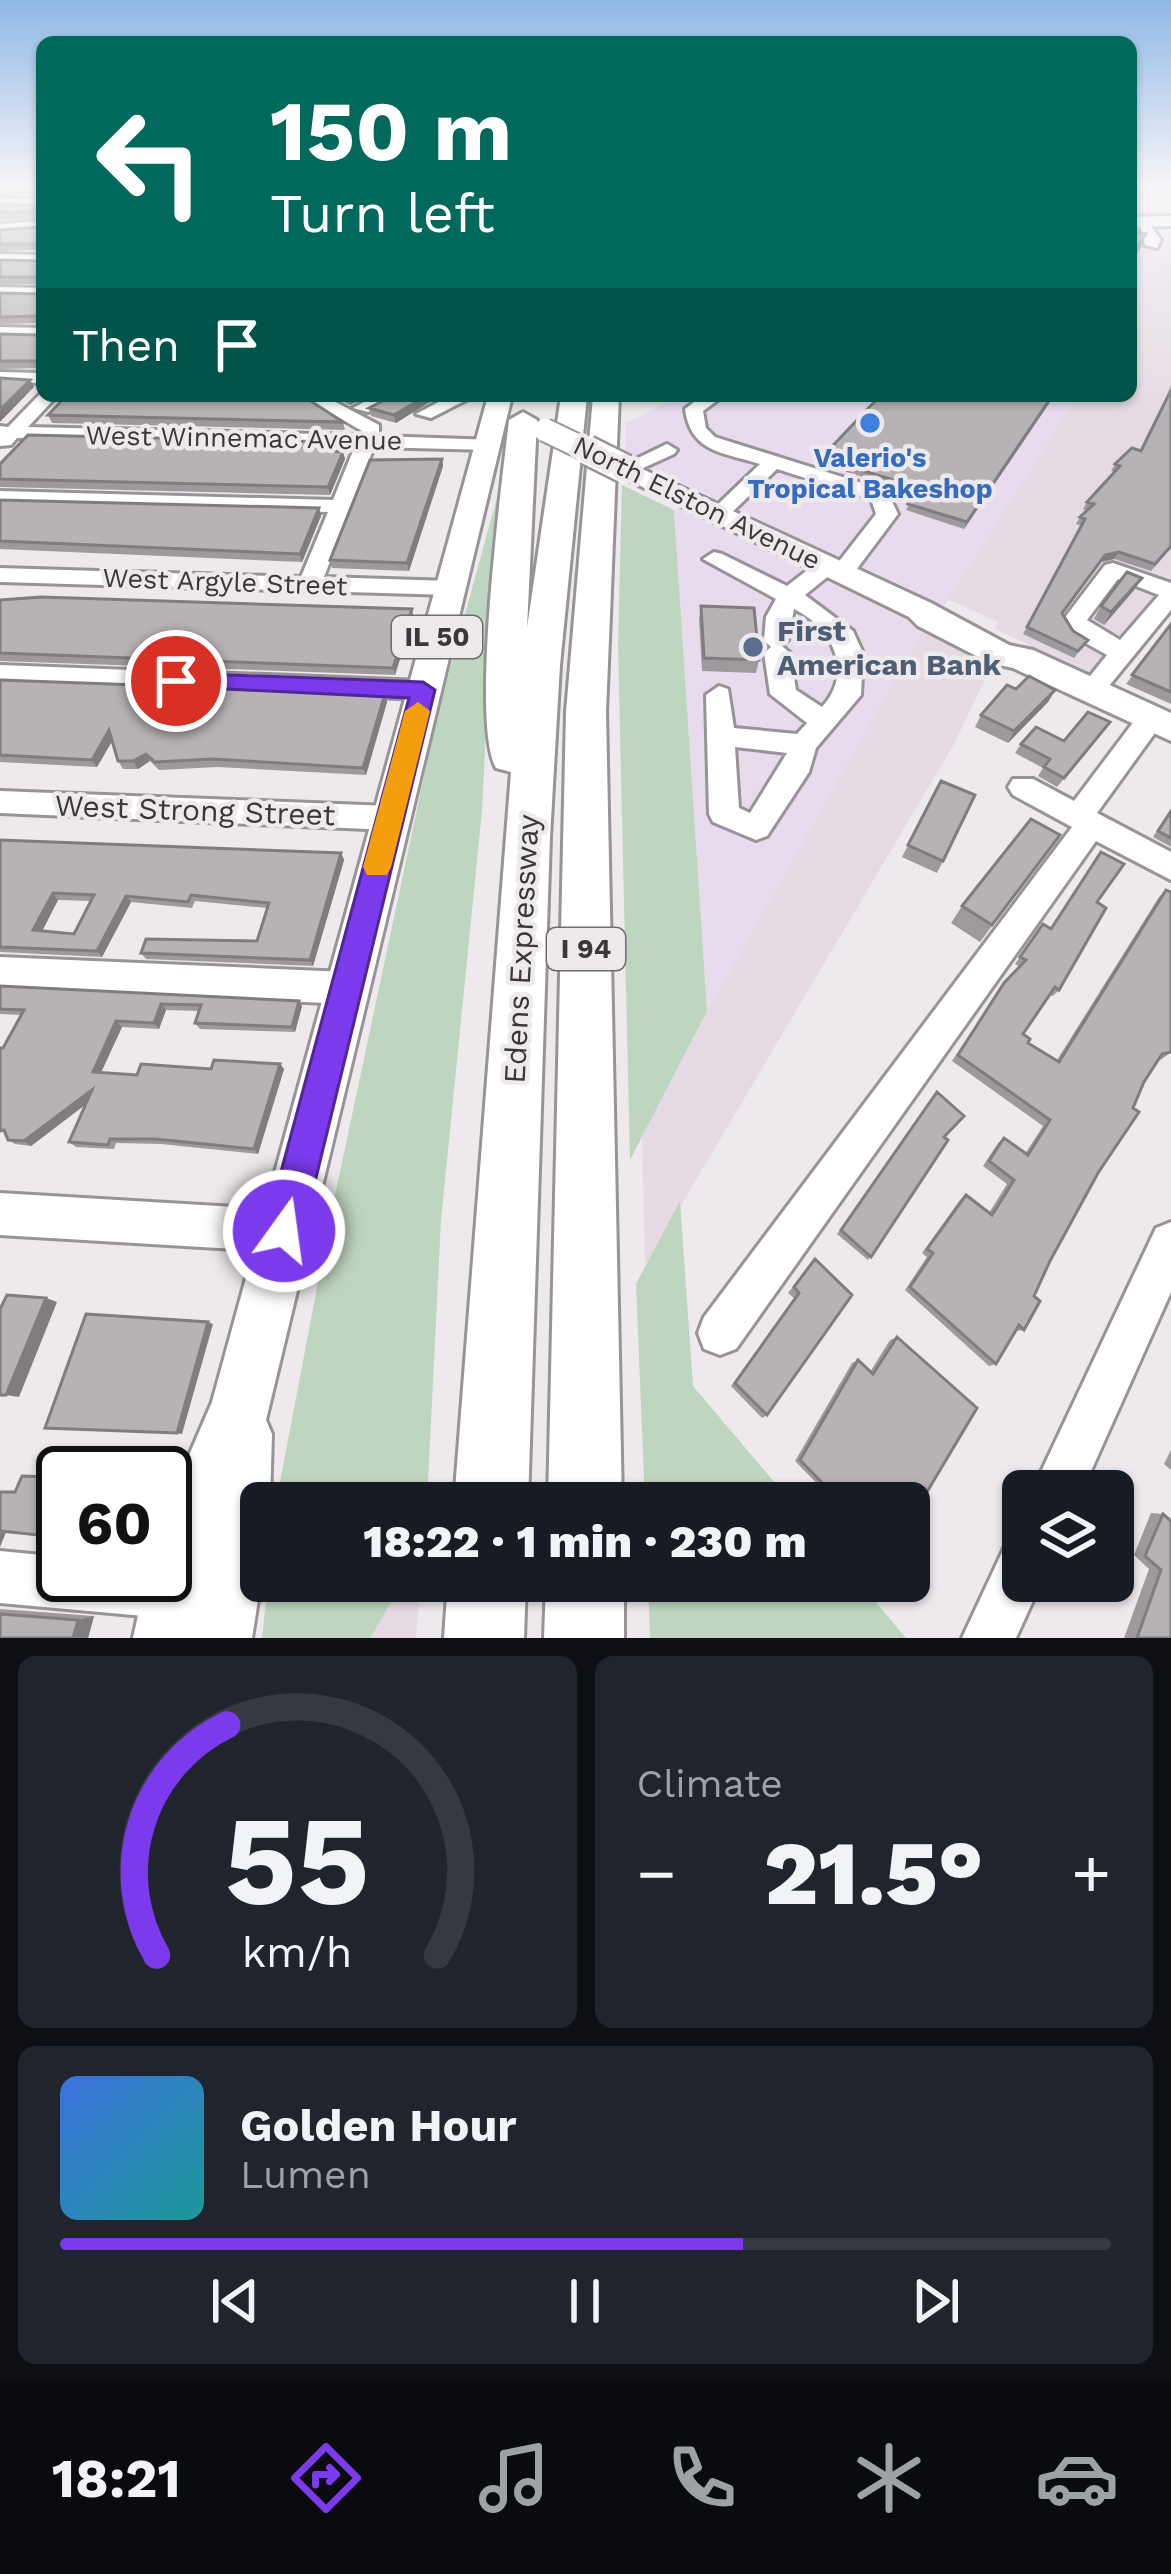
<!DOCTYPE html>
<html lang="en">
<head>
<meta charset="utf-8">
<style>
  :root { --surface:#171b24; --page:#20242c; --text:#f1f3f6; --muted:#9ea1a6; --line:#363941; --accent:#7c3aed }
  body { margin:0; font-family:"Work Sans",sans-serif; background:var(--page); color:var(--text); height:100vh; display:flex; flex-direction:column; font-size:45px; white-space:nowrap }
  * { box-sizing:border-box; margin:0 }
  p { font-size:39px; color:var(--muted) }
  .icon { flex:none; width:66px; height:66px; fill:none; stroke:currentColor; stroke-width:2; stroke-linecap:round; stroke-linejoin:round }
  .map { position:relative; height:1638px; overflow:hidden }
  .sheet { display:flex; flex-direction:column; gap:18px; padding:18px; background:#0d0f14; flex:1 }
  .sheet>* { flex:none }
  .guide { position:absolute; left:36px; top:36px; width:1101px; height:366px; border-radius:18px; box-shadow:0 3px 9px #0004; background:#00695c; color:#fff; overflow:hidden }
  .tools { position:absolute; left:1002px; top:1470px; display:grid; gap:24px }
  .tools a { display:grid; place-items:center; width:132px; height:132px; border-radius:18px; background:var(--surface); box-shadow:0 3px 9px #0004; font-size:60px }
  .speed { position:absolute; left:36px; top:1446px; display:flex; gap:24px; font-size:60px; font-weight:700; text-align:center }
  .speed>* { display:grid; place-content:center; width:156px; height:156px; border-radius:50%; background:var(--surface); box-shadow:0 3px 9px #0004; line-height:1 }
  .speed .limit { border:6px solid #111; border-radius:18px; background:#fff; color:#111 }
  .pin { position:absolute; display:grid; place-items:center; width:102px; height:102px; color:#fff; margin:-51px; border:6px solid #fff; border-radius:50%; box-shadow:0 3px 12px #0007 }
  .me { position:absolute; width:132px; margin:-66px; rotate:14deg; stroke-linejoin:round; filter:drop-shadow(0 0 9px #0008) }
  .turn { display:flex; align-items:center; gap:42px; height:252px; padding:0 36px; font-size:54px }
  .turn .icon { width:156px; height:156px; stroke-width:2.5 }
  .turn b { display:block; font-size:84px; line-height:102px }
  .then { display:flex; align-items:center; height:114px; padding:0 36px; background:#0003; gap:24px; font-size:45px }
  .big { font-size:90px; font-weight:800; line-height:1.1 }
  .sheet .tile { flex:1; display:flex; flex-direction:column; justify-content:center; gap:18px; min-width:0; padding:0 42px; border-radius:18px; background:var(--page) }
  .sheet .dial { align-items:center; gap:0 }
  .dial svg { height:312px; overflow:visible; fill:none; stroke:var(--line); stroke-width:7; stroke-linecap:round; text-anchor:middle }
  .dial text { fill:var(--text); stroke:none }
  .song { display:flex; align-items:center; gap:36px }
  .cover { width:144px; height:144px; border-radius:18px; background:linear-gradient(135deg,hsl(220 70% 55%),hsl(180 70% 35%)) }
  .played { height:12px; border-radius:6px; background:linear-gradient(90deg,var(--accent) 65%,var(--line) 65%) }
  .keys { display:flex; justify-content:space-around; direction:ltr }
  .heat { display:flex; justify-content:space-between; align-items:center; font-size:66px; direction:ltr }
  .sheet .tiles { flex:1; display:grid; gap:18px; grid-template-columns:1fr 1fr }
  .tile:last-child { grid-column:span 2 }
  .trip { position:absolute; left:240px; top:1482px; width:690px; height:120px; border-radius:18px; background:var(--surface); box-shadow:0 3px 9px #0004; font-weight:800; line-height:120px; text-align:center }
  .tabs { display:flex; height:192px; justify-content:space-around; align-items:center; background:#090b0e; color:var(--muted) }
  .tabs .icon { width:84px; height:84px }
  .tabs .current { color:var(--accent) }
  .tabs b { font-size:54px; color:var(--text) }
  .map>svg:first-child { display:block }
</style>
</head>
<body>
<div class="map">
<svg width="1171" height="1638" viewBox="0 0 1171 1638">
  <rect width="100%" height="100%" fill="#ede9ed"/>
  <path fill="#e8dbee" d="M1131,225L1171,226V248L1131,311Z
    M680,396H1077L944,606L625,456L626,423Z
    M678,507L927,625L707,1011L674,510Z"/>
  <path fill="#e5dae4" d="M1171,248V584L1094,675L995,629L998,622L948,599L1077,396H1131V311Z
    M922,632L992,664L954,744L645,1266L642,1137L707,1011Z
    M404,1581H421L416,1638H370Z"/>
  <path fill="#bed5bf" d="M512,443L490,648L482,811L441,1220L427,1503H276L331,1214L436,720Z
    M622,485L674,510L707,1011L630,1160L618,646Z
    M680,1201L693,1386L792,1503H645L636,1284Z
    M268,1581H404L370,1638H262Z
    M648,1581H858L906,1638H650Z"/>
  <g fill="none" stroke-linecap="round" stroke-linejoin="round">
    <defs>
      <path id="minor" d="M1136,185H1149L1131,199V189Z
        M0,198L42,199V207L0,206Z
        M1138,219H1146L1161,240L1157,248L1145,245Z
        M42,221V229L0,232V224Z
        M0,254L42,255V263L0,262Z
        M0,287L42,288V296L0,295Z
        M0,327L42,328V338L0,337Z
        M0,372L42,373V383L0,382Z
        M42,392V396H57L28,427L360,435L362,431L302,396H324L379,425V436L494,440V448L487,450L374,447L324,577L450,581L462,588L450,595L0,582V568L301,577L328,512L0,503V491L333,500L355,446L17,438L11,445L0,446V426L8,427Z
        M375,396H399L368,412L353,408Z
        M450,396H474L431,418L416,414Z
        M702,396H723L703,411L706,428L715,437L887,491L898,514L850,578L842,580L831,574L805,595L853,631L863,653L861,695L816,748L809,772L767,836L756,840L713,822L709,814L706,695L719,686L728,689L734,728L797,734L807,723L770,694L764,653L771,647L764,640L766,617L776,599L703,559L714,552L722,554L787,586L819,561L837,564L876,514L871,499L777,469L726,518H712V510L760,464C723,452 691,453 685,409ZM794,609C833,628 854,672 822,707L796,690L790,653L782,646L788,640ZM735,747L787,753L750,813L739,808Z
        M667,444L677,450L674,454L632,473L615,469Z
        M1113,563L1171,583V610L1100,697L1091,700L1078,691L1107,655L1073,636L1063,620L1105,565ZM1118,579L1159,595L1120,640L1087,620Z
        M0,665L423,681L436,690L423,699L0,683Z
        M1151,709L1165,719L1097,813L1171,852V880L1096,841L736,1349L720,1355L704,1349L698,1333L704,1317L1072,827L1013,795L1008,787L1013,779H1033L1074,801L1141,712Z
        M0,791L390,806L401,810L405,818L401,826L390,830L0,813Z
        M0,957L346,972L358,977L363,988L358,999L346,1004L0,987Z
        M0,1193L284,1210L299,1216L305,1231L299,1246L284,1252L0,1235Z
        M1171,1222V1292L1082,1491H1032L1156,1228Z
        M1023,1538V1581H1042L1016,1638H962L1005,1546Z
        M0,1551L63,1557V1575H165V1566L196,1574L203,1593L196,1612L177,1619L0,1603Z"/>
      <path id="major" d="M20,185L42,186V197Z
        M1171,216V226L1131,227V217Z
        M488,396H512L266,1420L272,1434L270,1503H261V1581L252,1638H133L147,1575H165V1511L212,1402Z
        M625,461L931,603L1009,645L1033,650L1171,713V741L1013,668L990,663L918,626L909,617L616,474L612,469Z"/>
      <path id="highway" d="M561,396H587L560,665L550,837L528,1503H454L511,772L496,768C470,722 502,483 509,420L523,412L537,420L527,628Z
        M593,396H619L606,712L622,1503H548L566,712Z
        M448,1581H526L524,1638H444Z
        M546,1581H624V1638H544Z"/>
    </defs>
    <use href="#minor" stroke="#979397" stroke-width="6"/>
    <use href="#major" stroke="#979397" stroke-width="6"/>
    <use href="#highway" stroke="#979397" stroke-width="6"/>
    <use href="#minor" fill="#fff" fill-rule="evenodd"/>
    <use href="#major" fill="#fff" fill-rule="evenodd"/>
    <use href="#highway" fill="#fff" fill-rule="evenodd"/>
    <defs>
      <path id="major-bridge-far1" d="M545,430L593,453"/>
      <path id="major-bridge" d="M587,450L625,469"/>
    </defs>
    <use href="#major-bridge-far1" stroke="#979397" stroke-width="26" stroke-linecap="butt"/>
    <use href="#major-bridge" stroke="#979397" stroke-width="33" stroke-linecap="butt"/>
    <use href="#major-bridge-far1" stroke="#fff" stroke-width="22"/>
    <use href="#major-bridge" stroke="#fff" stroke-width="28"/>
  </g>
  <path fill="#9d999d" fill-rule="evenodd" d="M0,185L25,188L27,194L0,195Z
    M42,203V250L0,251V230L40,227L41,218L0,220V204L39,205Z
    M0,260L39,261L41,284H0Z
    M0,293L39,294L41,323L0,324Z
    M42,332V368L0,369V334L38,335Z
    M1171,384V548L1151,571L1114,559L1101,562L1063,614L1073,631L1088,640L1074,658L1023,634L1082,526L1076,524L1080,517L1087,511L1083,509L1087,502L1114,472L1111,471L1115,464L1141,450L1168,395Z
    M333,396H366L350,405Z
    M393,396H436V398L396,423L371,416L369,408Z
    M1054,396L964,529L906,510L916,493L820,464L821,458Z
    M48,415L343,422L345,430L52,423Z
    M336,450L343,452L345,459L330,495L0,487V464Z
    M442,459L443,466L409,571L332,568L330,560Z
    M0,500L321,516L302,562L0,549Z
    M1142,578L1134,590L1104,625L1094,619L1101,606Z
    M0,600L413,617L395,675L0,661Z
    M701,606L759,660L756,673L702,671L699,619Z
    M1171,624V704L1126,684Z
    M0,680L385,694L387,702L366,775L217,767L159,770L150,761L138,769H123L118,761L112,741L97,767L0,762Z
    M1055,690L1048,702L1008,743L975,727L981,715Z
    M1103,732L1057,787L1038,776L1043,768L1015,753L1021,744L1064,741Z
    M941,781L943,861L937,873L902,857Z
    M1171,809V847L1153,837Z
    M1060,835L980,942L951,923L962,906Z
    M0,840L341,853L344,860L313,966L146,959L141,953L257,941L267,908L195,901L192,908L131,902L102,957L0,952ZM58,900L91,901L74,934L42,931Z
    M1101,852L1097,902L1059,990L1053,996L1050,995L1023,1034L1028,1043L1057,1060L1159,897L1166,890L1171,1052L1162,1059L1158,1060L1144,1082L1050,1261L1034,1296L1024,1330L1016,1331L996,1364L989,1366L905,1290L927,1257L922,1253L960,1200L966,1195L989,1213L1007,1184L983,1166L998,1143L1004,1138L1025,1154L1043,1126L952,1061L999,990L1020,967L1015,964L1043,924L1051,929Z
    M0,986L299,1001L302,1006L295,1032L200,1029L195,1023L199,1011L166,1010L159,1029L122,1027L101,1072L137,1075L280,1064L284,1069L258,1154L161,1144L116,1143L114,1149L76,1147L69,1142L86,1104L31,1146L15,1144L8,1140L3,1048L21,1015L0,1014Z
    M933,1096L944,1137L868,1260L837,1234Z
    M815,1259L767,1415L762,1418L731,1386L794,1298L788,1293Z
    M897,1337L909,1503H836L795,1461L852,1363L858,1360L870,1372L890,1340Z
    M1171,1450V1470L1164,1464Z
    M1151,1513L1163,1514L1171,1638H1124L1149,1569L1134,1555Z
    M0,1609L94,1616L88,1638H0Z"/>
  <path fill="#7f7d7f" d="M1146,234L1139,251L1131,262V255Z
    M30,380L34,387L0,422V410Z
    M351,396H366L350,405L349,397Z
    M426,396H436V398L396,423L394,415Z
    M1052,396H1054L964,529L967,522Z
    M343,452L345,459L330,495L328,487Z
    M442,459L443,466L409,571L407,563Z
    M319,508L321,516L302,562L300,554Z
    M1119,552L1114,559L1101,562L1058,620L1105,555Z
    M1142,578L1134,590L1104,625L1111,612Z
    M412,609L413,617L395,675L393,668Z
    M1055,690L1048,702L1008,743L1014,731Z
    M385,694L387,702L366,775L363,768Z
    M109,730L114,738L97,767L92,760Z
    M146,754L150,761L138,769L133,761Z
    M341,853L344,860L313,966L310,960Z
    M53,893L58,900L39,937L33,930Z
    M126,896L131,902L102,957L97,951Z
    M299,1001L302,1006L295,1032L292,1027Z
    M161,1004L166,1010L159,1029L154,1023Z
    M116,1021L122,1027L99,1077L93,1072Z
    M280,1064L284,1069L258,1154L254,1149Z
    M92,1090L98,1095L31,1146L24,1141Z
    M46,1298L57,1302L19,1397L6,1395Z
    M208,1322L213,1324L182,1434L177,1433Z
    M50,1477L63,1478L59,1491H45Z
    M0,1530H7L0,1547Z
    M94,1616L88,1638H73L78,1620Z"/>
  <path fill="#b6b2b6" stroke="#7f7d7f" stroke-width="3" fill-rule="evenodd" d="M0,185H19L25,188L0,189Z
    M42,203V211L0,213V204L39,205Z
    M42,214V252L39,244H0V230L40,227Z
    M1131,232L1146,234L1131,255Z
    M42,258V285L39,277H0V260L39,261Z
    M42,290V327L39,316L0,317V293L39,294Z
    M42,332V366L39,361H0V334L38,335Z
    M0,378L30,380L0,410Z
    M1171,390V546L1155,564L1119,552L1105,555L1062,613L1073,631L1088,640L1078,651L1027,627L1085,519L1080,517L1094,504L1087,502L1120,466L1115,464L1132,448L1141,451Z
    M66,396H303L343,422L48,415Z
    M393,396H426L394,415L369,408Z
    M880,396H1052L967,522L908,504L920,488L821,458Z
    M28,435L335,442L331,451L343,452L328,487L0,479V464Z
    M442,459L407,563L330,560L370,460Z
    M0,500L319,508L300,554L0,541Z
    M1127,572L1142,578L1111,612L1101,606Z
    M41,597L412,609L393,668L0,653V600Z
    M701,606L754,608L759,660L704,658Z
    M1171,624V692L1132,675Z
    M1029,676L1055,690L1014,731L981,715L1007,685L1016,689Z
    M0,680L385,694L363,768L213,759L155,762L146,754L133,761H118L109,730L92,760L0,755Z
    M1088,712L1110,722L1064,778L1044,767L1050,759L1021,744L1036,727L1064,741Z
    M941,781L975,795L943,861L908,845Z
    M1171,811V838L1158,831Z
    M1031,819L1060,835L992,925L962,906Z
    M0,840L341,853L310,960L141,953L146,939L257,941L269,903L191,895L188,902L126,896L97,951L0,947ZM53,893L94,895L74,934L33,930Z
    M1101,852L1124,864L1097,902L1106,908L1059,990L1055,987L1023,1034L1030,1039L1028,1043L1059,1062L1166,890L1171,892V1052L1162,1054L1144,1082L1133,1108L1139,1112L1098,1173L1050,1261L1034,1296L1040,1301L1024,1330L1019,1325L996,1364L910,1287L933,1253L927,1249L966,1195L992,1215L1014,1180L989,1161L1004,1138L1028,1155L1050,1120L958,1055L1004,983L1026,960L1020,957L1043,924L1051,929Z
    M0,986L299,1001L292,1027L195,1023L201,1005L161,1004L154,1023L116,1021L93,1072L137,1075L141,1064L211,1069L214,1060L280,1064L254,1149L155,1139H110L108,1145L69,1142L92,1090L24,1141L8,1140L4,1130L0,1131V1048H3L24,1010L0,1009Z
    M937,1092L964,1116L944,1137L948,1140L871,1257L841,1230Z
    M815,1259L852,1295L767,1415L735,1383L799,1293L794,1287Z
    M7,1295L46,1298L6,1395H0V1309Z
    M86,1314L208,1322L177,1433L45,1428Z
    M897,1337L977,1408L909,1522V1503H842L800,1460L858,1360L873,1374Z
    M22,1476L50,1477L45,1491H63V1548H46L49,1536L0,1531V1492H15Z
    M1163,1514L1171,1521V1638H1137L1161,1570L1145,1556Z
    M0,1614L78,1620L73,1638H0Z"/>
  <linearGradient id="sky" x2="0" y2="1"><stop stop-color="#8fb9e7"/><stop offset="0.45" stop-color="#f7f5f7"/><stop offset="1" stop-color="#f7f5f7" stop-opacity="0"/></linearGradient>
  <rect width="1171" height="414" fill="url(#sky)"/>
  <path fill="#7c3aed" stroke="#51269a" stroke-width="3" d="M176,673L423,682L435,690L303,1231L298,1245L284,1250L271,1245L265,1231L409,698L167,686V675Z"/>
  <path fill="#f59e0b" d="M418,702L430,711L391,867L387,875H367L363,867L405,711Z"/>
  <circle fill="#3f7fe0" stroke="#ede9ed" stroke-width="4.5" cx="870" cy="423" r="12"/>
  <circle fill="#5c6f8a" stroke="#ede9ed" stroke-width="4.5" cx="753" cy="647" r="12"/>
  <g text-anchor="middle" dominant-baseline="central" stroke-width="9" stroke-linejoin="round" paint-order="stroke">
    <g font-size="27" fill="#393739" stroke="#ede9ed">
      <text transform="translate(244 438) rotate(1)">West Winnemac Avenue</text>
      <text transform="translate(697 503) rotate(26)">North Elston Avenue</text>
      <text transform="translate(225 582) rotate(2)">West Argyle Street</text>
    </g>
    <g font-size="27" font-weight="bold" fill="#366cbe" stroke="#ede9ed">
      <text x="870" y="458">Valerio's<tspan x="870" dy="31">Tropical Bakeshop</tspan></text>
    </g>
    <g fill="#ede9ed" stroke="#6f6c6f" stroke-width="3">
      <rect x="392" y="616" width="90" height="42" rx="9"/>
      <rect x="547" y="928" width="78" height="42" rx="9"/>
    </g>
    <g font-size="27" font-weight="bold" fill="#393739">
      <text x="437" y="637">IL 50</text>
      <text x="586" y="949">I 94</text>
    </g>
    <g font-size="30" font-weight="bold" fill="#4e5e75" stroke="#ede9ed" text-anchor="start">
      <text x="777" y="630">First<tspan x="777" dy="34">American Bank</tspan></text>
    </g>
    <g font-size="30" fill="#393739" stroke="#ede9ed">
      <text transform="translate(195 810) rotate(2)">West Strong Street</text>
      <text transform="translate(521 949) rotate(-87)">Edens Expressway</text>
    </g>
  </g>
</svg>
<div class="tools">
<a><svg class="icon" aria-label="layers" viewBox="0 0 24 24"><path d="M12 4l9 5-9 5-9-5zM3 14l9 5 9-5"/></svg></a>
</div>
<div class="speed"><div class="limit">60</div></div>
<div class="pin" style="left:176px;top:681px;background:#d93025"><svg class="icon" aria-label="arrive" viewBox="0 0 24 24"><path d="M6 21V4h12l-3 4 3 4H6"/></svg></div>
<svg class="me" style="left:284px;top:1231px" viewBox="-20 -20 40 40"><circle r="17" fill="#7c3aed" stroke="#fff" stroke-width="3"/><path d="M0-11L8 9 0 5-8 9z" fill="#fff"/></svg>
<div class="trip">18:22 · 1 min · 230 m</div>
<div class="guide">
<div class="turn"><svg class="icon" aria-label="left" viewBox="0 0 24 24"><path d="M17 20v-9H6M10 6l-5 5 5 5"/></svg><div><b>150 m</b>Turn left</div></div>
<div class="then">Then<svg class="icon" aria-label="arrive" viewBox="0 0 24 24"><path d="M6 21V4h12l-3 4 3 4H6"/></svg></div>
</div>
</div>
<section class="sheet">
<div class="tiles">
<div class="tile dial"><svg viewBox="0 0 100 80">
<path d="M14 69A42 42 0 1 1 86 69"/>
<path d="M14 69A42 42 0 0 1 32 10" stroke="#7c3aed"/>
<text x="50" y="56" font-size="32" font-weight="700">55</text>
<text x="50" y="72" font-size="11">km/h</text>
</svg></div>
<div class="tile"><p>Climate</p>
<div class="heat"><a>−</a><b class="big">21.5°</b><a>+</a></div>
</div>
<div class="tile">
<div class="song"><i class="cover"></i><div><b>Golden Hour</b><p>Lumen</p></div></div>
<div class="played"></div>
<div class="keys"><svg class="icon" aria-label="previous" viewBox="0 0 24 24"><path d="M18 5L8 12l10 7zM5 5v14"/></svg><svg class="icon" aria-label="pause" viewBox="0 0 24 24"><path d="M8 5v14M16 5v14"/></svg><svg class="icon" aria-label="next" viewBox="0 0 24 24"><path d="M6 5l10 7-10 7zM19 5v14"/></svg></div>
</div>
</div>
</section>
<nav class="tabs">
<b>18:21</b>
<svg class="icon current" aria-label="directions" viewBox="0 0 24 24"><path d="M12 3l9 9-9 9-9-9zM9 14v-3h6M13 9l2 2-2 2"/></svg>
<svg class="icon" aria-label="music" viewBox="0 0 24 24"><path d="M9 18V5l10-2v13"/><circle cx="6" cy="18" r="3"/><circle cx="16" cy="16" r="3"/></svg>
<svg class="icon" aria-label="phone" viewBox="0 0 24 24"><path d="M5 4h4l2 5-3 2q2 4 5 5l2-3 5 2v4C11 20 4 13 5 4z"/></svg>
<svg class="icon" aria-label="climate" viewBox="0 0 24 24"><path d="M12 3v18M4 7l16 10M4 17L20 7"/></svg>
<svg class="icon" aria-label="car" viewBox="0 0 24 24"><path d="M5 17H2v-5l4-1 3-4h7l3 4 3 1v5h-3M9 17h6M6 11h13"/><circle cx="7" cy="17" r="2"/><circle cx="17" cy="17" r="2"/></svg>
</nav>
</body>
</html>
